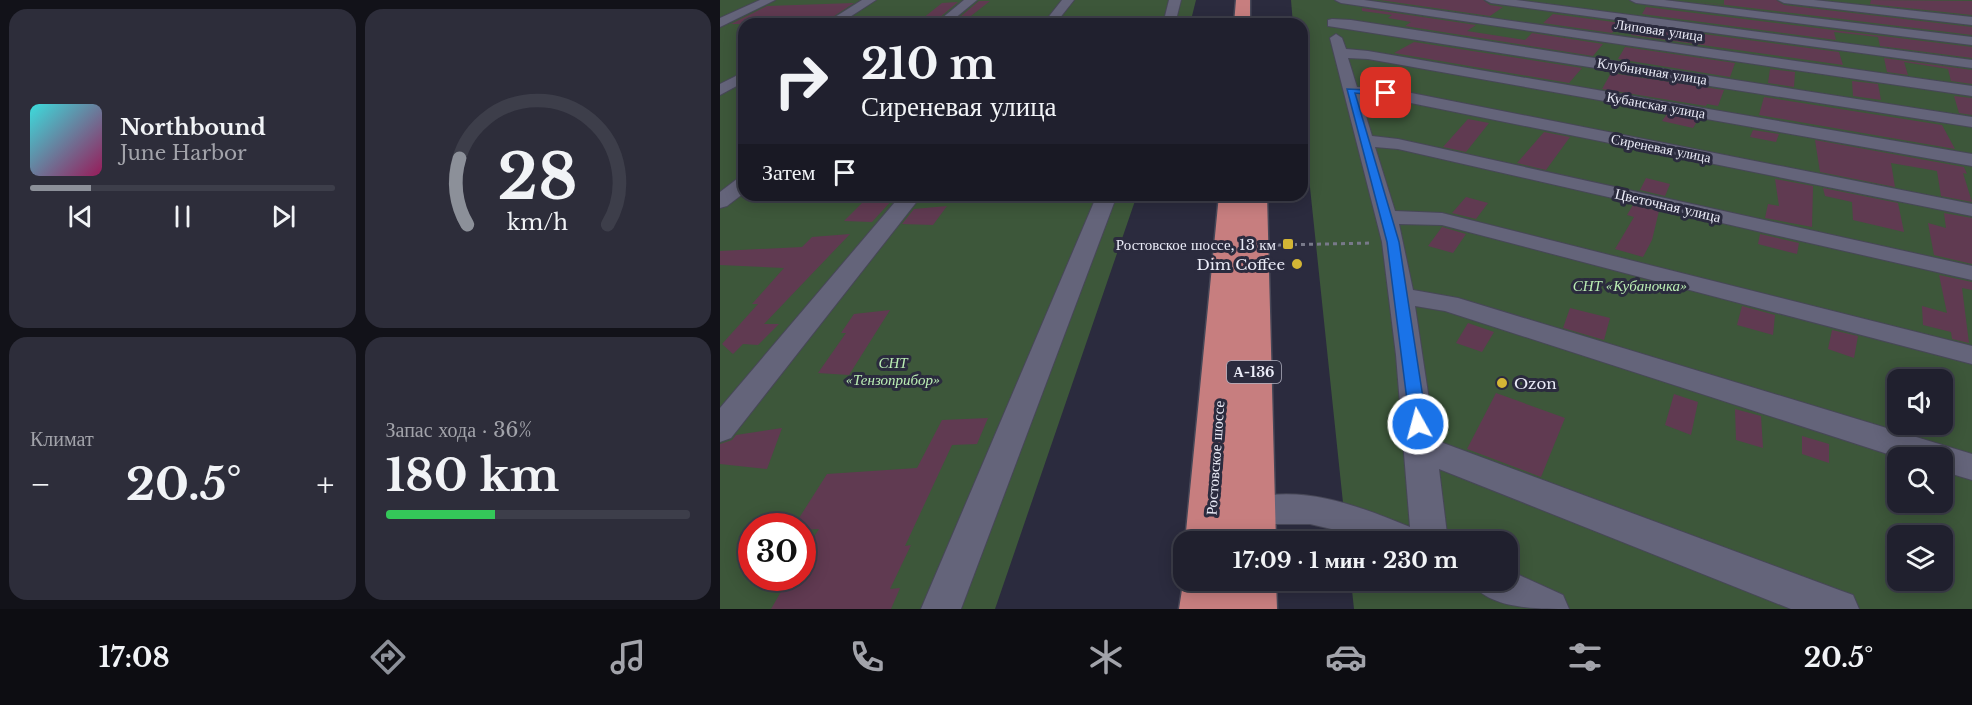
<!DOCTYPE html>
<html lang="ru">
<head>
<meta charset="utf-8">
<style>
  :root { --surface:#20202e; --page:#2d2d3a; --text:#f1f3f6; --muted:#a2a3aa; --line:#3d3e4a; --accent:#8c9099 }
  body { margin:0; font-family:"Libre Baskerville",serif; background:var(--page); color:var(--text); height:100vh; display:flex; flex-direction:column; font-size:22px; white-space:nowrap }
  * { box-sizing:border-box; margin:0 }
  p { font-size:20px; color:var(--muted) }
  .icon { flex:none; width:33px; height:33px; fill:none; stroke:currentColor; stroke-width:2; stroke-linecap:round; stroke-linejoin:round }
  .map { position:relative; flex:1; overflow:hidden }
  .panel { display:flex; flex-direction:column; gap:9px; padding:9px; background:#121219; width:720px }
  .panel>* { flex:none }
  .guide { position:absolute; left:18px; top:18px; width:570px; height:183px; border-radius:18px; box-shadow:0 3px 15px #0003,0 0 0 2px var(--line); background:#20202e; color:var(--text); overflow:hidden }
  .tools { position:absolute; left:1167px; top:369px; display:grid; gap:12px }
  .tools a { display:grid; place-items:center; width:66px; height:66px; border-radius:12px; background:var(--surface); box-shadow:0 3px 15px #0003,0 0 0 2px var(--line); font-size:30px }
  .speed { position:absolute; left:18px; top:513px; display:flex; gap:12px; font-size:30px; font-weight:700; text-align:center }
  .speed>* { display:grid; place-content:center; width:78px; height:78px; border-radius:50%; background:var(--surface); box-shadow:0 3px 15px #0003,0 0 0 2px var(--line); line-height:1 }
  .speed .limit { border:9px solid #d22; background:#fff; color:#111 }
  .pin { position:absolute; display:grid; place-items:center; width:51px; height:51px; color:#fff; margin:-26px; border-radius:12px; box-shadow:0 3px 9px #0006 }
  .me { position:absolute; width:66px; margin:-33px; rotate:353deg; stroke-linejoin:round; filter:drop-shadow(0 0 4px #0008) }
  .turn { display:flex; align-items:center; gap:21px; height:126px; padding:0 24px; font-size:27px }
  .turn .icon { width:78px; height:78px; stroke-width:2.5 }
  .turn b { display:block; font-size:42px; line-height:51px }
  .then { display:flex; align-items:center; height:57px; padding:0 24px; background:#0003; gap:12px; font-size:22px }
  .big { font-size:45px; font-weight:700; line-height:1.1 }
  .panel .card { flex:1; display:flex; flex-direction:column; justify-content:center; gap:9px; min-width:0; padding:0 21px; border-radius:18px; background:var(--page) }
  .panel .dial { align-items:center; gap:0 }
  .dial svg { height:156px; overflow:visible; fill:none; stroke:var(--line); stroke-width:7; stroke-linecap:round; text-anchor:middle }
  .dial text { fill:var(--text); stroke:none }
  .song { display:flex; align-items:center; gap:18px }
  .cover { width:72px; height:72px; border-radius:9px; background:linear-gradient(135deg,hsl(180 70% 55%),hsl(330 70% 35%)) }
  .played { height:6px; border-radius:3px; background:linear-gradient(90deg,var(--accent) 20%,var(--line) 20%) }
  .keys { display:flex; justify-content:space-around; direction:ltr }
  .heat { display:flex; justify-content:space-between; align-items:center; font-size:33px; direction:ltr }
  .charge { height:9px; border-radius:4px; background:linear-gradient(90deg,#34c759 36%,var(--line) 0) }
  .panel .tiles { flex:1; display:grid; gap:9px; grid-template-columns:repeat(2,1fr) }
  .trip { position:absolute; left:453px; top:531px; width:345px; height:60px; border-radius:18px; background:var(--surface); box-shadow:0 3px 15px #0003,0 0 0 2px var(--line); font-weight:700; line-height:60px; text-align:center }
  .menu { display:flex; height:96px; justify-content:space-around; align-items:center; background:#0d0d12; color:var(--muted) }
  .menu .icon { width:42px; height:42px }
  .menu .selected { color:var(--accent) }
  .menu b { font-size:27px; color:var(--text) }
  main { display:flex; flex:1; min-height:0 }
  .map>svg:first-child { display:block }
</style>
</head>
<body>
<main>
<section class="panel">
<div class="tiles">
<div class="card">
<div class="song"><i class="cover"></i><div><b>Northbound</b><p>June Harbor</p></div></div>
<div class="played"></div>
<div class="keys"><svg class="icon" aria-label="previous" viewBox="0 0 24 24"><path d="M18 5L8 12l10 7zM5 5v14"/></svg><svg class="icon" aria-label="pause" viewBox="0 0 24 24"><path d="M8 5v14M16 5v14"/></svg><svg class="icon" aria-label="next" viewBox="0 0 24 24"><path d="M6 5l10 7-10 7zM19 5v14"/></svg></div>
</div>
<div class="card dial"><svg viewBox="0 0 100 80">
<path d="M14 69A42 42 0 1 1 86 69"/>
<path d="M14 69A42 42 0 0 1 10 35" stroke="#8c9099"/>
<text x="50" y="56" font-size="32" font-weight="700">28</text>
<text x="50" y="72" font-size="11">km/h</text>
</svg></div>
<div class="card"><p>Климат</p>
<div class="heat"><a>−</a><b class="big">20.5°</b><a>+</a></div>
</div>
<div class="card"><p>Запас хода · 36%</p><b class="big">180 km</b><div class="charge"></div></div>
</div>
</section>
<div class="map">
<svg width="1252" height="609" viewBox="0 0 1252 609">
  <rect width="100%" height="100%" fill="#2b2b3e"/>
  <path fill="#3d573a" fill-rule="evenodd" d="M0,0H476L470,24H24V195H417L275,609H0ZM32,526H82V578H32Z
    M571,0H1252V609H634L631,581L788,580V542L627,541L582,111V24H573ZM1178,380H1222V424H1178ZM1178,458H1222V502H1178ZM1178,536H1222V580H1178Z"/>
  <path fill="#603a51" d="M660,0H763L770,5L783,7L770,16Z
    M965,0L1004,5V0H1056L1064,5L1252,27V35Z
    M1151,0L1252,1V15L1150,4Z
    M259,1H270L242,23H233Z
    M238,2L213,23H197L222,3Z
    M134,3L102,24H11L47,6Z
    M926,7L1252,47V58L1160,46L1158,37L1114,32L1116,40L922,14Z
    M642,8L756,25L747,31L805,40L812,33L883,44L873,56L685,26L691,22L668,18L672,15L642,11Z
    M833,14L901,23L892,33L823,23Z
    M916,25L1119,52L1123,65L911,35Z
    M694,42L862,68L849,83L674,53Z
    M905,47L1015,63L1010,77L898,59Z
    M1164,58L1252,70V84L1231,81L1228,69L1184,62L1188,75L1167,72Z
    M1050,69L1075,72L1074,87L1048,83Z
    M891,73L1004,90L998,106L987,104L986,106L882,89Z
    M1132,81L1158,84L1161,100L1133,96Z
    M1234,96L1252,98V115L1239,113Z
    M1044,97L1222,125L1235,149L1039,115Z
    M947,114L978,120L973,128L942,121Z
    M748,119L769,123L746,152L723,147Z
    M1033,130L1059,134L1056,142L1030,137Z
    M824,132L850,137L826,170L797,163Z
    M1095,140L1244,167L1247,174L1243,173L1252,202L1221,196L1217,171L1171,163L1175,187L1100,172Z
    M926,178L950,184L945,196L920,190Z
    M1055,179L1093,186L1092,227L1045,218L1048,204L1059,206Z
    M1103,188L1178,203L1184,232L1133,220L1132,202L1105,196Z
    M746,197L768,203L756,219L732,213Z
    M146,199H173L152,222L124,221Z
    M913,205L939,211L932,240L923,257L895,249L914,217L907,215Z
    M227,206L213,225L182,224L194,209Z
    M1224,213L1252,218V264L1214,255L1208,223L1226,228Z
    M722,227L746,234L733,253L708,246Z
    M130,234L44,324H59L38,345L23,344L13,354L2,344L38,304H32L64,268L0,265V251L82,247L92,237Z
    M1040,234L1079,243L1077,254L1038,244Z
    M1219,275L1252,282V290L1242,288L1249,343L1232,339L1231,332L1203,325L1202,306L1227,313Z
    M1022,306L1055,315L1053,335L1017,325Z
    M850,308L890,318L884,340L843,328Z
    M170,310L129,375L98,373L126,333H121L134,314Z
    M748,323L774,332L762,352L736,343Z
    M1112,330L1138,336L1134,358L1108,349Z
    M776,393L845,418L821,477L747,449Z
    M954,394L978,402L971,435L945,425Z
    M1015,409L1041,416L1043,448L1016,440Z
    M268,418L257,444L232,445L185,546L191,545L170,589L180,588L171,609H51L69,578H82V556L99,529L82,530V526H74L107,474L197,468L222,420Z
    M62,428L47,469L0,464V444L12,440L16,435Z
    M1082,436L1109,444V463L1082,454Z"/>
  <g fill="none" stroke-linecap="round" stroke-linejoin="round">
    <defs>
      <path id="minor" d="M40,0H55L0,27V18Z
        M142,0H156L119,24H104Z
        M244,0H257L228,24H215Z
        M342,0H354L335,24H323Z
        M449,0H461L455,24H443Z
        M615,0H644L1252,86V96L621,3Z
        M765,0H796L1252,60V68L771,3Z
        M910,0H944L1252,37V45L916,3Z
        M1058,0H1094L1252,17V25L1064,3Z
        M612,19L631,20L1252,117V127L608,26V20Z
        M616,34L622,38L626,49L648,51L1252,154V166L648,59L628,58L637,87L666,88L1252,204V216L666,98L640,96L652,136L678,139L1252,266V280L678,149L655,147L675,211L722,213L1252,346V364L722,225L679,224L693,290L738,298L1252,454V480L1222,471V458H1180L725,311L695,306L715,440L1119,590L1133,595L1139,609H1071L719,469L728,542H645L620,531L590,524H550L522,531L509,527L504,516L509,505C573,480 631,503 690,527L676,355L662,242L610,38Z
        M24,72V82L0,95V84Z
        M24,177V193L7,206L0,208V192L17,179Z
        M181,195H202L11,438L0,442V408Z
        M377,195H397L241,609H201Z
        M788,570L843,595L849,609C816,609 766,609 750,580H788Z"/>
      <path id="highway" d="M516,0H530V24H514Z
        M499,195H547L556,542H465Z
        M464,577V580H556L557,609H459Z"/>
    </defs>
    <use href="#minor" stroke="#474757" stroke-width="2"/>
    <use href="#highway" stroke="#474757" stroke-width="3"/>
    <path stroke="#787989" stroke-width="3" stroke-dasharray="4 4" stroke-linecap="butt" d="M557,245L651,243"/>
    <use href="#minor" fill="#64647a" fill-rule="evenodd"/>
    <use href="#highway" fill="#c77e7f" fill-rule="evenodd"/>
  </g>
  <path fill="#1a73e8" stroke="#114b97" stroke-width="1.5" d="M627,89L666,91L670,93L666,96L635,93L679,242L707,424L704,429L698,431L692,429L690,424L667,242Z"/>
  <g fill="#d4b635" stroke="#2b2b3e" stroke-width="2">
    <rect x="562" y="238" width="12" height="12" rx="3"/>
    <circle cx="577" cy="264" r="6"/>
    <circle cx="782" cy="383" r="6"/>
  </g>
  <g text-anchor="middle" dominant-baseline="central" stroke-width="6" stroke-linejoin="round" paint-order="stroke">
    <g font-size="14" fill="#eaebf7" stroke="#2b2b3e">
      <text transform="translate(939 30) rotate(8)">Липовая улица</text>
      <text transform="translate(932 71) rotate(9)">Клубничная улица</text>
      <text transform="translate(936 105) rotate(10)">Кубанская улица</text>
      <text transform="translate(941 148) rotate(11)">Сиреневая улица</text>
    </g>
    <rect fill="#2b2b3e" stroke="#b1b1c0" stroke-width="1.5" x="507" y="361" width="54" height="22" rx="4.5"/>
    <g font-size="14" font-weight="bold" fill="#eaebf7">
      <text x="534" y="372">А-136</text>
    </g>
    <g font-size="15" fill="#eaebf7" stroke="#2b2b3e">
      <text transform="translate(948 205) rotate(13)">Цветочная улица</text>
      <text transform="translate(495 458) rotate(-86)">Ростовское шоссе</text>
    </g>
    <g font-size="15" fill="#eaebf7" stroke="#2b2b3e" text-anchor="end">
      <text x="556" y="244">Ростовское шоссе, 13 км</text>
      <text x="565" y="264">Dim Coffee</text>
      <text x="794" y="383" text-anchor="start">Ozon</text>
    </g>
    <g font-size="15" font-style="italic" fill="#bbeeb4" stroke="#2b2b3e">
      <text x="910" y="285">СНТ «Кубаночка»</text>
      <text x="173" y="362">СНТ<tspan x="173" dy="17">«Тензоприбор»</tspan></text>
    </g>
  </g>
</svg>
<div class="tools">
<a><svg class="icon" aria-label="sound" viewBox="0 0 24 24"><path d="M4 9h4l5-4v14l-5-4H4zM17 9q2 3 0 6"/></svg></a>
<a><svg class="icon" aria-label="search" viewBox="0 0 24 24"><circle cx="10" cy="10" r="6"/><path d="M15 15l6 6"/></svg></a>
<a><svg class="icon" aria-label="layers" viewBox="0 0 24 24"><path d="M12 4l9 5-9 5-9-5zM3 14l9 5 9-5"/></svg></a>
</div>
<div class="speed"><div class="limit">30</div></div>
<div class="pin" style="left:666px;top:93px;background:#d93025"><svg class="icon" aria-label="arrive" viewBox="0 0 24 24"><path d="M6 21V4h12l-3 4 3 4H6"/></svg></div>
<svg class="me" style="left:698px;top:424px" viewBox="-20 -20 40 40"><circle r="17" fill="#1a73e8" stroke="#fff" stroke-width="3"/><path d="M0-11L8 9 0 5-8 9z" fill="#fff"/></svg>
<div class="trip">17:09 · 1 мин · 230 m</div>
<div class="guide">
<div class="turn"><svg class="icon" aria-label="right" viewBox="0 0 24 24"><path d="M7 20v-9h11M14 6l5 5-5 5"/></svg><div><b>210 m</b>Сиреневая улица</div></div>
<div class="then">Затем<svg class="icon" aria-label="arrive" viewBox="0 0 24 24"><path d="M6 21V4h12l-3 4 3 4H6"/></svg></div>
</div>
</div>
</main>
<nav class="menu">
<b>17:08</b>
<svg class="icon selected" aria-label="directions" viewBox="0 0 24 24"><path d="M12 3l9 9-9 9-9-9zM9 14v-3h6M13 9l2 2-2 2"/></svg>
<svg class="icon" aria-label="music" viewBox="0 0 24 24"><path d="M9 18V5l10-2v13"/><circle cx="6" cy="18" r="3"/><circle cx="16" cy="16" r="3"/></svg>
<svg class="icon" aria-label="phone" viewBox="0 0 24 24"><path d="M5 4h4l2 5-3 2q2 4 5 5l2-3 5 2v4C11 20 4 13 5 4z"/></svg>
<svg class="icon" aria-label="climate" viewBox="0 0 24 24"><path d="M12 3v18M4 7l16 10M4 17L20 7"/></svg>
<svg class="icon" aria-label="car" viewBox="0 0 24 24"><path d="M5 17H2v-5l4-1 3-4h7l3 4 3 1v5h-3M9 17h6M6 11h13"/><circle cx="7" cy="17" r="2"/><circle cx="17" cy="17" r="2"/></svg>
<svg class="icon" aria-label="filters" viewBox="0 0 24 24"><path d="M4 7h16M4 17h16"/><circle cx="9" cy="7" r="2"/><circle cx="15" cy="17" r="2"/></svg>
<b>20.5°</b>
</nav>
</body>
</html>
